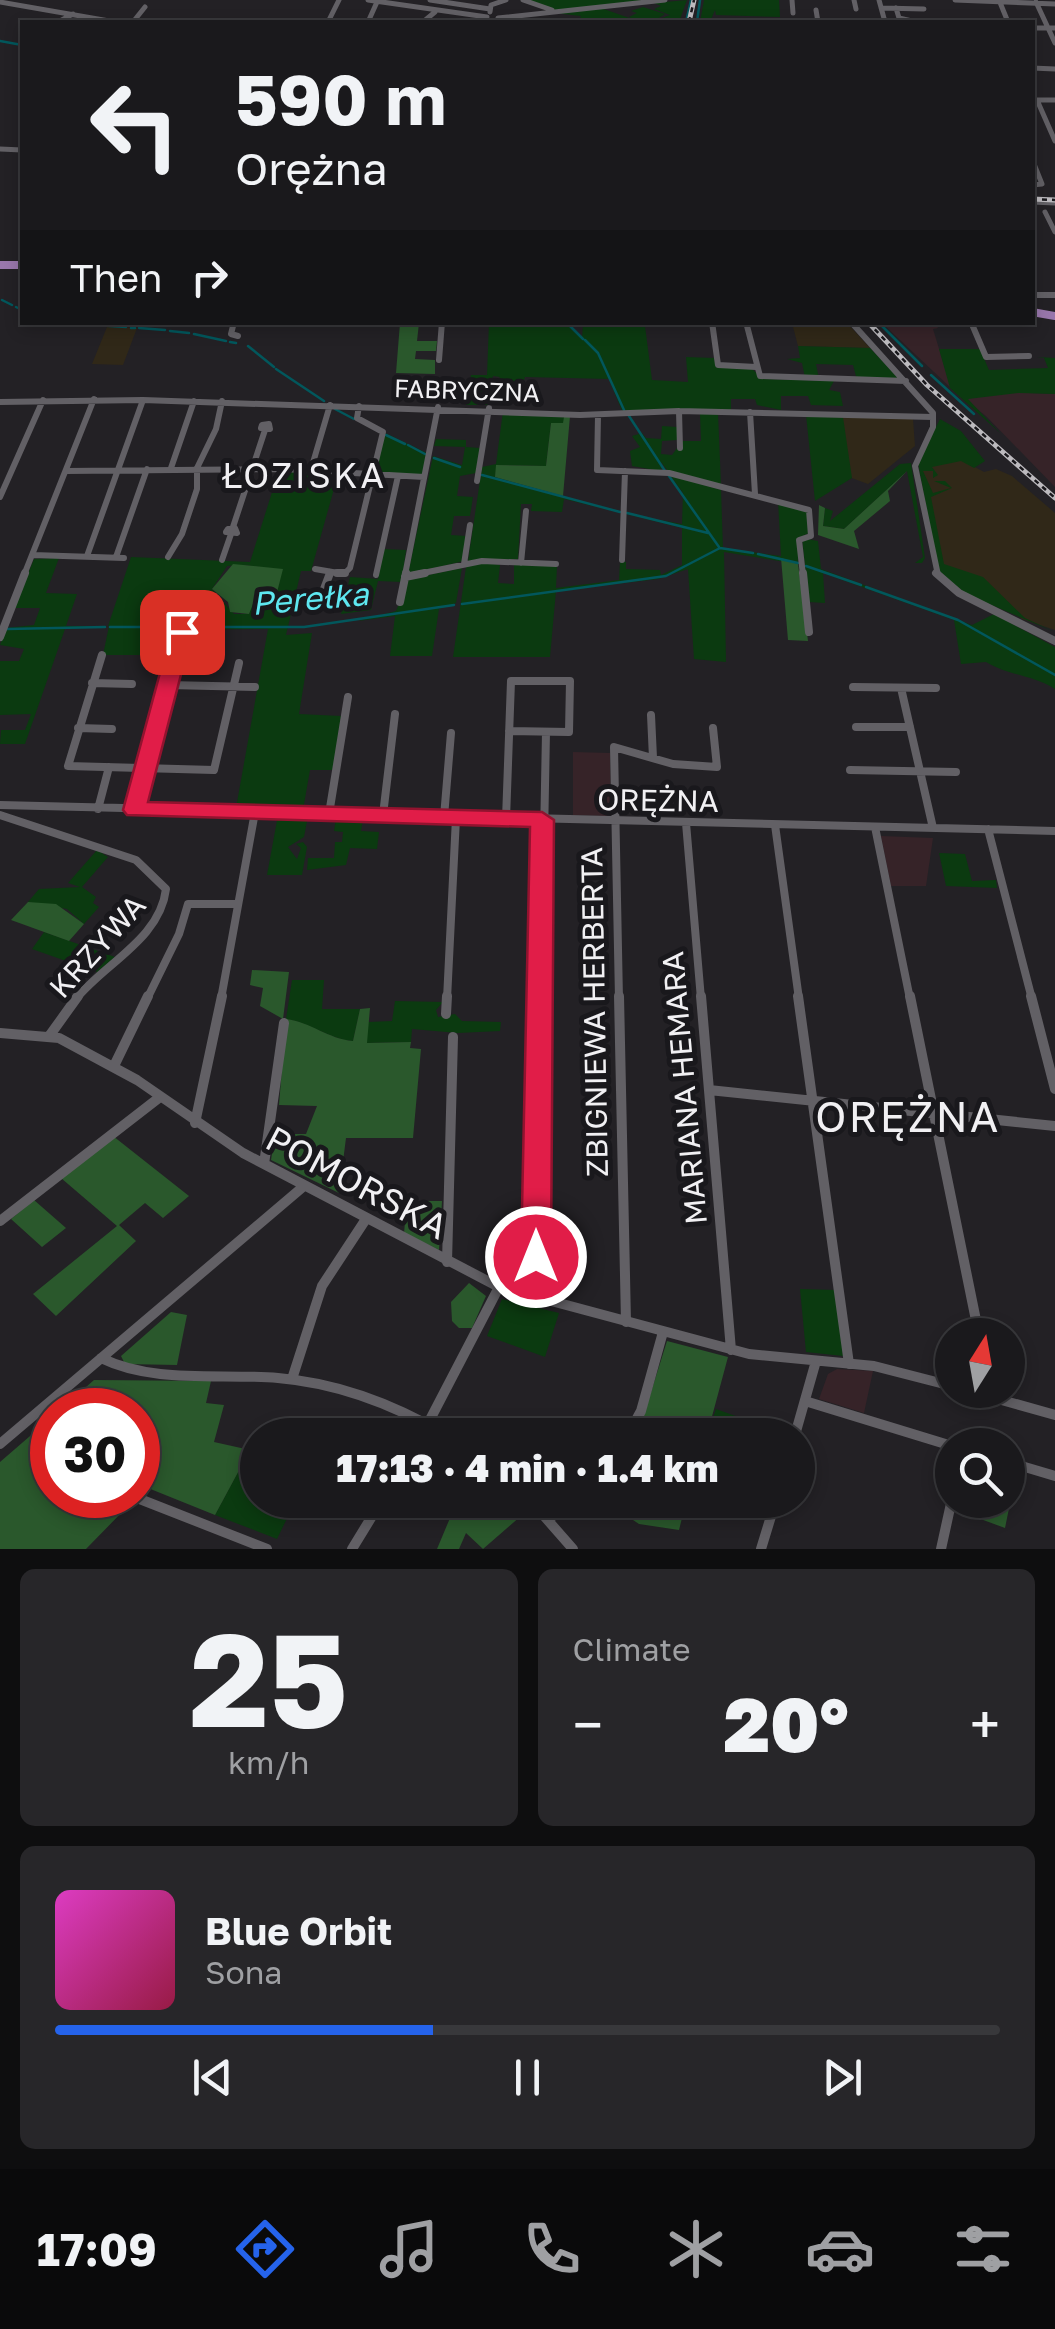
<!DOCTYPE html>
<html lang="en">
<head>
<meta charset="utf-8">
<style>
  :root { --surface:#1a191c; --page:#272629; --text:#f1f3f6; --muted:#9fa0a3; --line:#38383b; --accent:#2563eb }
  body { margin:0; font-family:"Golos Text",sans-serif; background:var(--page); color:var(--text); height:100vh; display:flex; flex-direction:column; font-size:38px; white-space:nowrap }
  * { box-sizing:border-box; margin:0 }
  p { font-size:32px; color:var(--muted) }
  .icon { flex:none; width:55px; height:55px; fill:none; stroke:currentColor; stroke-width:2; stroke-linecap:round; stroke-linejoin:round }
  .map { position:relative; height:1549px; overflow:hidden }
  .drawer { display:flex; flex-direction:column; gap:20px; padding:20px; background:#0e0e0f; flex:1 }
  .drawer>* { flex:none }
  .top-card { position:absolute; left:20px; top:20px; width:1015px; height:305px; border-radius:0px; box-shadow:0 5px 15px #0003,0 0 0 2px var(--line); background:#1a191c; color:var(--text); overflow:hidden }
  .needle { width:65px; rotate:11deg }
  .buttons { position:absolute; left:935px; top:1318px; display:grid; gap:20px }
  .buttons a { display:grid; place-items:center; width:90px; height:90px; border-radius:50%; background:var(--surface); box-shadow:0 5px 15px #0003,0 0 0 2px var(--line); font-size:50px }
  .speed { position:absolute; left:30px; top:1388px; display:flex; gap:20px; font-size:50px; font-weight:700; text-align:center }
  .speed>* { display:grid; place-content:center; width:130px; height:130px; border-radius:50%; background:var(--surface); box-shadow:0 5px 15px #0003,0 0 0 2px var(--line); line-height:1 }
  .speed .limit { border:15px solid #d22; background:#fff; color:#111 }
  .pin { position:absolute; display:grid; place-items:center; width:85px; height:85px; color:#fff; margin:-42px; border-radius:20px; box-shadow:0 5px 15px #0006 }
  .me { position:absolute; width:110px; margin:-55px; rotate:0deg; stroke-linejoin:round; filter:drop-shadow(0 0 8px #0008) }
  .turn { display:flex; align-items:center; gap:35px; height:210px; padding:0 50px; font-size:45px }
  .turn .icon { width:130px; height:130px; stroke-width:2.5 }
  .turn b { display:block; font-size:70px; line-height:85px }
  .then { display:flex; align-items:center; height:95px; padding:0 50px; background:#0003; gap:20px; font-size:38px }
  .big { font-size:75px; font-weight:800; line-height:1.1 }
  .drawer .tile { flex:1; display:flex; flex-direction:column; justify-content:center; gap:15px; min-width:0; padding:0 35px; border-radius:15px; background:var(--page) }
  .drawer .dial { align-items:center; gap:0 }
  .dial b { font-size:130px; line-height:1 }
  .song { display:flex; align-items:center; gap:30px }
  .cover { width:120px; height:120px; border-radius:15px; background:linear-gradient(135deg,hsl(310 70% 55%),hsl(340 70% 35%)) }
  .played { height:10px; border-radius:5px; background:linear-gradient(90deg,var(--accent) 40%,var(--line) 40%) }
  .keys { display:flex; justify-content:space-around; direction:ltr }
  .heat { display:flex; justify-content:space-between; align-items:center; font-size:55px; direction:ltr }
  .drawer .tiles { flex:1; display:grid; gap:20px; grid-template-columns:1fr 1fr }
  .tile:last-child { grid-column:span 2 }
  .trip { position:absolute; left:240px; top:1418px; width:575px; height:100px; border-radius:50px; background:var(--surface); box-shadow:0 5px 15px #0003,0 0 0 2px var(--line); font-weight:800; line-height:100px; text-align:center }
  .tabs { display:flex; height:160px; justify-content:space-around; align-items:center; background:#0a0a0b; color:var(--muted) }
  .tabs .icon { width:70px; height:70px }
  .tabs .active { color:var(--accent) }
  .tabs b { font-size:45px; color:var(--text) }
  .map>svg:first-child { display:block }
</style>
</head>
<body>
<div class="map">
<svg width="1055" height="1549" viewBox="0 0 1055 1549">
  <rect width="100%" height="100%" fill="#232125"/>
  <path fill="#362328" d="M882,323H935L938,328L933,329L951,388Z
    M952,390L1055,394V487L986,416Z
    M573,752L610,753L611,812L606,816L573,815Z
    M881,836L933,838L926,886H891Z
    M837,1369L873,1371L864,1413L819,1399L828,1374Z"/>
  <path fill="#302818" d="M792,323H847L870,348L798,346Z
    M107,327L137,328L123,365L92,364Z
    M842,417L913,419L915,446L868,484L849,477Z
    M962,460L984,472L996,469L1012,476L1055,513V630L1022,619L984,580L941,567L922,468Z"/>
  <path fill="#0b3a10" fill-rule="evenodd" d="M526,0H650L601,8L635,20L629,17L637,13L631,11L643,7L665,14L654,21L670,15L654,9L661,6L654,3L687,0L679,22H578L581,16L554,13Z
    M704,0H779L780,17L716,15L715,10L710,22H700Z
    M632,322L645,326L652,380L688,382L686,357L714,358L716,365L752,369L763,379L834,381L829,390L840,392L843,406L811,405L808,396H781V410L757,405L755,399H731V410L622,411L609,379L525,377L523,384L495,383L500,377L493,376L488,405H466L471,375H487L489,323H565L582,339L583,323Z
    M798,346L870,348L901,381L857,380L853,365L816,364L819,379L805,378L802,363L787,359L800,358Z
    M939,349H980L989,370L1048,368L1044,358L1037,357L1055,358V394L1019,393L968,399L1000,433L950,388Z
    M503,411L565,416L564,423H551L546,466L497,465L495,477L622,513L564,499L562,512L531,511L532,504H521L518,559L468,561L482,467L496,464Z
    M700,413H718L721,485L667,470L661,462V471L632,466L630,451L640,447L632,436L642,433L646,438L661,439L662,426L677,427V440L662,441L661,454L672,455L682,441H701Z
    M806,415L843,417L852,478L815,501Z
    M940,419L961,431L985,461L974,468L961,461L932,467L938,475L933,478V471H923L933,493L951,488L934,481H945L952,488L931,497L944,564L983,577L1025,618L1055,632L961,592L939,574L918,463Z
    M385,433L429,454L422,475L375,472Z
    M436,439L466,440V447L480,448L476,473L460,476L457,496L473,497L470,516H454L451,535L467,536L464,561L408,574L433,456L462,465L465,447L434,446Z
    M911,463L925,558L922,563H915L923,557L907,471L844,529L823,526L825,508L833,511L830,521L900,464Z
    M279,470L339,471L311,571H301L286,635L312,633L299,714L341,716L333,770H310L303,810L236,808L268,629L150,630L142,655H103L109,626L65,629L25,744H0L1,730H25L31,714L0,715V661H19L24,649L0,645L6,628L34,625L40,608H14L34,559L59,558L46,593L77,594L66,626H108L131,557L250,562ZM244,565L282,570L274,604H252L249,614H234L212,589L227,566Z
    M670,475L721,490L723,548L781,556L778,500L807,509L809,533L798,538V564L724,552L726,662L694,659L688,569L658,579L556,591L550,657H453L466,567L483,562L500,565L498,583L514,584V565H557L556,588L619,580L620,562H626V569L660,570L661,575L682,565V528L626,514L682,524L683,493Z
    M802,538L818,541L821,569L972,625L994,614L1055,647V689C1031,674 1009,676 986,662L961,664L954,620L823,573L825,603L809,602Z
    M384,549L406,550L402,582L378,581L371,610L341,614L350,577L378,579Z
    M462,568L456,603L439,609L432,656H390L395,616L358,621L396,611L409,579Z
    M278,815L308,816L304,837L288,847L297,859L301,848L296,844L303,842L307,847L302,875H267Z
    M336,818L363,819L361,831L379,832L377,849L350,848L346,865L307,870L308,858H334L335,842H342L343,832L334,831Z
    M97,850L108,857L82,887L96,897L93,903L99,907L84,924L67,909L28,902L39,889L80,887L68,883Z
    M939,853L965,854L972,881L996,880L997,888L946,886Z
    M44,932L115,957L97,972L32,949Z
    M292,980H324L322,1009H360L353,1041C329,1039 311,1023 286,1019Z
    M395,1001L443,1002L436,1010L438,1017L455,1014L462,1021L501,1022L500,1031L458,1033L412,1029L411,1042L366,1043L368,1022L392,1021Z
    M800,1289L836,1290L843,1356L806,1352Z
    M502,1299L559,1313L545,1357L487,1336Z
    M716,1409L783,1433L782,1435H707Z
    M250,1450L257,1452L258,1500H296L277,1539L215,1515Z"/>
  <path fill="#2a582c" d="M400,323H419L417,341H437L436,351H416L415,359L435,360V374L396,373Z
    M570,416L563,496L495,477L496,465L546,466L551,423H563L564,417Z
    M907,471L888,491L890,501L854,531L859,549L818,535L819,505L825,508L823,526L844,529Z
    M781,558L798,564L808,641L788,640Z
    M233,564L283,569L274,604H253L249,614L230,612L228,602L212,589Z
    M28,902L56,904L84,924L69,941L11,920Z
    M252,970L289,972L283,1019L260,1006L263,988L250,985Z
    M370,1008L367,1043L411,1042L410,1048L421,1049L413,1138H346L339,1193L271,1160L275,1134H306L317,1106L279,1105L286,1019C311,1022 328,1039 353,1041L360,1009Z
    M113,1136L189,1196L163,1218L145,1203L119,1225L136,1241L56,1316L33,1294L117,1226L61,1178Z
    M34,1200L66,1228L42,1247L11,1219Z
    M407,1201H442L439,1250L404,1233Z
    M469,1283L486,1296L472,1328H459L452,1321L451,1302Z
    M171,1312L187,1315L177,1365L125,1364L121,1356Z
    M667,1341L728,1357L707,1435H679L642,1421Z
    M94,1380L211,1381L206,1403L224,1405L214,1442L250,1450L215,1515L138,1484V1410H60Z
    M52,1417V1495H132L128,1506L86,1549H0V1462Z
    M1008,1467L1017,1469L1005,1528L956,1510L958,1500H1008Z
    M470,1500H519L529,1509L483,1549L466,1533L459,1549H437L450,1518Z
    M603,1500H656L682,1518L679,1530L639,1524Z"/>
  <g fill="none" stroke-linecap="round" stroke-linejoin="round">
    <path stroke="#02575c" stroke-width="2.5" d="M686,22L691,0
      M697,22L700,0
      M0,41L22,45
      M2,300L12,305
      M16,307L22,310
      M48,322L126,327
      M566,322L583,339
      M878,322L922,366
      M131,328H135
      M139,328L165,330
      M170,331L189,333
      M194,334L226,341
      M585,340L598,353L624,410
      M230,342L236,343
      M248,346L274,367
      M276,369L324,401
      M931,375L974,414
      M335,409L354,419
      M629,416L665,471
      M386,435L405,444
      M408,445L425,454
      M434,458L460,467
      M482,475L620,512
      M669,476L719,547
      M627,513L708,533
      M758,554L798,563
      M806,566L861,585
      M866,587L958,620L1055,675
      M462,604L666,576L720,548L753,553
      M110,627H304L454,605
      M7,629L105,627"/>
    <path stroke="#626065" stroke-width="5" d="M368,0L487,17
      M430,0L490,9
      M523,0L552,10
      M792,0L793,13
      M854,0L856,9
      M879,0L885,22
      M955,0L1055,4
      M999,0L1008,22
      M0,2L115,22
      M1036,2L1055,43
      M881,8L924,9
      M896,8L899,18L916,22
      M816,10L818,22
      M490,12L491,5L506,0
      M498,18L665,0
      M58,22L73,14
      M133,22L145,7
      M328,22L339,0
      M368,22L377,2
      M423,22L435,12
      M457,22L477,21
      M1032,28H1055
      M1032,68L1055,69
      M1035,100H1055
      M1037,100L1055,141
      M0,149L22,150
      M1032,159L1042,184L1032,185
      M1032,202L1055,203
      M1045,212L1055,232"/>
    <path stroke="#626065" stroke-width="6" d="M1032,295H1055
      M234,322L231,334L238,336
      M712,322L718,365L756,367
      M746,322L760,376L906,381
      M851,322L933,413V427L915,466L938,575
      M971,322L986,357L1029,356
      M439,360L442,322
      M0,402L143,400L580,415L679,411L933,417
      M679,411L680,448
      M750,412L755,494
      M598,415L597,470L669,473L809,510L811,536L799,540L803,575
      M269,424L270,429L261,428L262,425Z
      M312,466L330,405
      M171,468L194,401
      M66,471L283,469L424,477
      M477,481L489,408
      M0,497L43,400
      M233,527L265,430
      M235,528L237,533L226,532L228,529Z
      M33,555L124,558
      M87,556L143,400
      M116,557L147,469
      M168,557L182,534L197,489V468L216,429L222,401
      M222,560L231,534
      M622,560L625,471
      M521,563L526,511
      M464,564L470,525
      M315,569L344,574L350,568L383,432L357,418L359,406
      M24,575L94,399
      M376,575L398,476
      M405,575L438,407
      M413,575L482,561L556,564"/>
    <path stroke="#626065" stroke-width="8" d="M337,573H345
      M803,573L809,632
      M936,573L959,593L1055,641
      M405,577L425,573
      M400,602L406,573
      M318,605L330,573
      M0,637L25,573
      M102,655L68,766L214,770L239,663
      M92,683L132,684
      M169,685L255,687
      M853,687L936,688
      M901,688L933,828
      M651,715L653,758
      M856,727H910
      M78,728L112,729
      M850,770L956,772
      M0,805L1055,831
      M98,809L109,767
      M135,810L182,632
      M329,814L348,697
      M0,815L136,860L166,889C160,939 105,963 76,999
      M383,815L395,714
      M444,817L451,733
      M506,819L511,681H570L569,732L509,731
      M686,823L701,999
      M775,825L799,999
      M875,827L910,999
      M988,829L1032,999
      M147,999L179,934L188,904H238
      M221,999L255,812
      M447,999L456,818
      M541,999L546,732
      M619,999L614,747L673,764L717,767L713,728"/>
    <path stroke="#626065" stroke-width="10" d="M619,996L626,1322
      M701,996L731,1350
      M798,996L849,1364
      M910,996L979,1335
      M1031,996L1055,1089
      M446,1014L447,996
      M0,1033L59,1038L137,1080L243,1153L499,1287L749,1354L874,1366L952,1386
      M50,1035L78,996
      M114,1066L148,996
      M709,1090L1055,1126
      M195,1123L222,996
      M264,1164L284,1023
      M0,1221L160,1097
      M447,1262L453,1037
      M536,1297L541,996
      M101,1358C154,1384 220,1373 278,1378C338,1383 395,1405 446,1435
      M292,1379L322,1286L366,1219
      M966,1390L1055,1415
      M805,1401L952,1446
      M422,1435L499,1287
      M628,1435L641,1411L663,1332
      M795,1435L816,1361
      M0,1444L304,1186
      M1008,1462L1055,1476
      M132,1496L267,1549
      M530,1500L573,1549
      M549,1519L573,1500
      M352,1549L382,1500
      M761,1549L776,1500
      M941,1549L952,1499"/>
    <path stroke="#9977ac" stroke-width="8" d="M0,265H22
      M1032,312L1055,316"/>
    <defs>
      <path id="rail" d="M689,22L694,0
        M1032,199L1055,200
        M868,322L927,385L1055,498"/>
    </defs>
    <use href="#rail" stroke="#bcbabe" stroke-width="5"/>
    <use href="#rail" stroke="#19181c" stroke-width="2.5" stroke-dasharray="5" stroke-linecap="butt"/>
  </g>
  <path fill="#e11d48" stroke="#92132f" stroke-width="2.5" d="M182,626L192,632L148,802L542,812L554,820L551,1257L547,1266L536,1269L526,1266L521,1257L530,827L127,815L123,810L171,632Z"/>
  <g text-anchor="middle" dominant-baseline="central" stroke-width="10" stroke-linejoin="round" paint-order="stroke">
    <g font-size="25" fill="#f1f0f3" stroke="#19181c">
      <text transform="translate(467 390) rotate(2)">FABRYCZNA</text>
    </g>
    <g font-size="30" fill="#f1f0f3" stroke="#19181c">
      <text transform="translate(658 800) rotate(1)">ORĘŻNA</text>
      <text transform="translate(97 946) rotate(-48)">KRZYWA</text>
      <text transform="translate(594 1012) rotate(-91)">ZBIGNIEWA HERBERTA</text>
      <text transform="translate(684 1088) rotate(-95)">MARIANA HEMARA</text>
    </g>
    <g font-size="32" font-style="italic" fill="#5ee7f0" stroke="#19181c">
      <text transform="translate(310 598) rotate(-5)">Perełka</text>
    </g>
    <g font-size="35" letter-spacing="2.5" fill="#f1f0f3" stroke="#19181c">
      <text x="304" y="475">ŁOZISKA</text>
    </g>
    <g font-size="35" fill="#f1f0f3" stroke="#19181c">
      <text transform="translate(357 1182) rotate(28)">POMORSKA</text>
    </g>
    <g font-size="42" letter-spacing="2.5" fill="#f1f0f3" stroke="#19181c">
      <text x="908" y="1116">ORĘŻNA</text>
    </g>
  </g>
</svg>
<div class="buttons">
<a><svg class="needle" viewBox="-14 -14 28 28"><path d="M0-13l5 13h-10z" fill="#e53935"/><path d="M0 13l5-13h-10z" fill="#9fa0a3"/></svg></a>
<a><svg class="icon" aria-label="search" viewBox="0 0 24 24"><circle cx="10" cy="10" r="6"/><path d="M15 15l6 6"/></svg></a>
</div>
<div class="speed"><div class="limit">30</div></div>
<div class="pin" style="left:182px;top:632px;background:#d93025"><svg class="icon" aria-label="arrive" viewBox="0 0 24 24"><path d="M6 21V4h12l-3 4 3 4H6"/></svg></div>
<svg class="me" style="left:536px;top:1257px" viewBox="-20 -20 40 40"><circle r="17" fill="#e11d48" stroke="#fff" stroke-width="3"/><path d="M0-11L8 9 0 5-8 9z" fill="#fff"/></svg>
<div class="trip">17:13 · 4 min · 1.4 km</div>
<div class="top-card">
<div class="turn"><svg class="icon" aria-label="left" viewBox="0 0 24 24"><path d="M17 20v-9H6M10 6l-5 5 5 5"/></svg><div><b>590 m</b>Orężna</div></div>
<div class="then">Then<svg class="icon" aria-label="right" viewBox="0 0 24 24"><path d="M7 20v-9h11M14 6l5 5-5 5"/></svg></div>
</div>
</div>
<section class="drawer">
<div class="tiles">
<div class="tile dial"><b>25</b><p>km/h</p></div>
<div class="tile"><p>Climate</p>
<div class="heat"><a>−</a><b class="big">20°</b><a>+</a></div>
</div>
<div class="tile">
<div class="song"><i class="cover"></i><div><b>Blue Orbit</b><p>Sona</p></div></div>
<div class="played"></div>
<div class="keys"><svg class="icon" aria-label="previous" viewBox="0 0 24 24"><path d="M18 5L8 12l10 7zM5 5v14"/></svg><svg class="icon" aria-label="pause" viewBox="0 0 24 24"><path d="M8 5v14M16 5v14"/></svg><svg class="icon" aria-label="next" viewBox="0 0 24 24"><path d="M6 5l10 7-10 7zM19 5v14"/></svg></div>
</div>
</div>
</section>
<nav class="tabs">
<b>17:09</b>
<svg class="icon active" aria-label="directions" viewBox="0 0 24 24"><path d="M12 3l9 9-9 9-9-9zM9 14v-3h6M13 9l2 2-2 2"/></svg>
<svg class="icon" aria-label="music" viewBox="0 0 24 24"><path d="M9 18V5l10-2v13"/><circle cx="6" cy="18" r="3"/><circle cx="16" cy="16" r="3"/></svg>
<svg class="icon" aria-label="phone" viewBox="0 0 24 24"><path d="M5 4h4l2 5-3 2q2 4 5 5l2-3 5 2v4C11 20 4 13 5 4z"/></svg>
<svg class="icon" aria-label="climate" viewBox="0 0 24 24"><path d="M12 3v18M4 7l16 10M4 17L20 7"/></svg>
<svg class="icon" aria-label="car" viewBox="0 0 24 24"><path d="M5 17H2v-5l4-1 3-4h7l3 4 3 1v5h-3M9 17h6M6 11h13"/><circle cx="7" cy="17" r="2"/><circle cx="17" cy="17" r="2"/></svg>
<svg class="icon" aria-label="filters" viewBox="0 0 24 24"><path d="M4 7h16M4 17h16"/><circle cx="9" cy="7" r="2"/><circle cx="15" cy="17" r="2"/></svg>
</nav>
</body>
</html>
